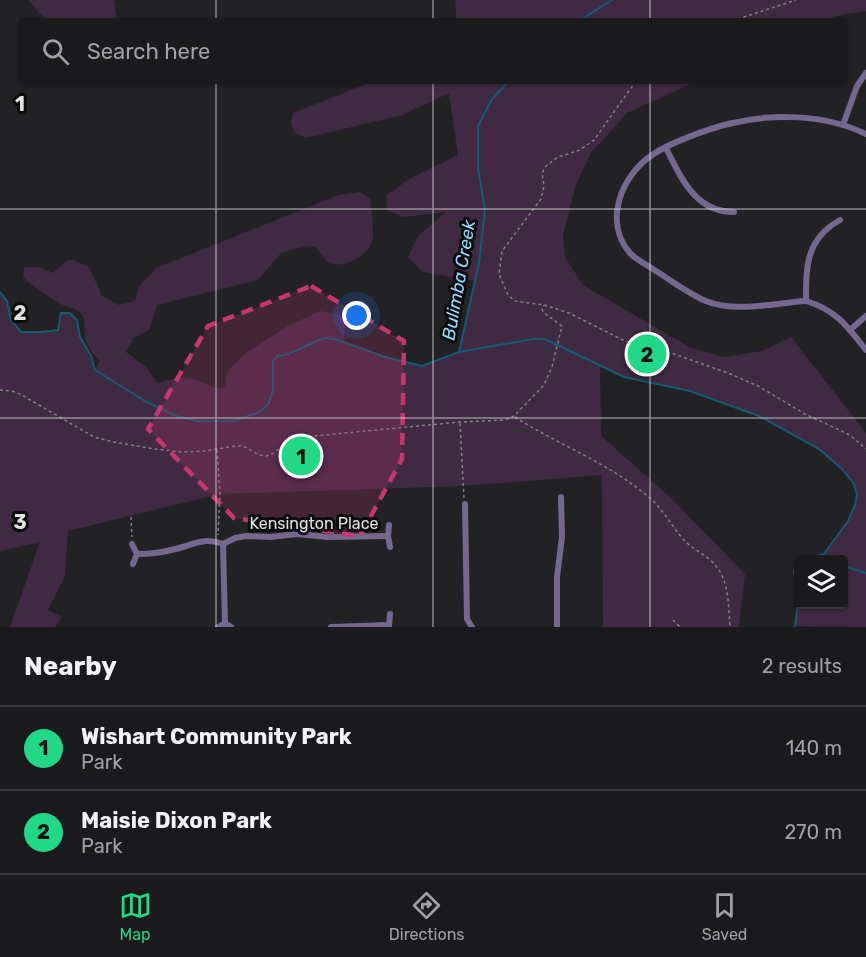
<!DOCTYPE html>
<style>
body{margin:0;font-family:Rubik,sans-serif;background:#272729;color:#f1f3f6}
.controls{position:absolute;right:18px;bottom:18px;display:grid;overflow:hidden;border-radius:6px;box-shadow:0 2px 4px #0004}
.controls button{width:54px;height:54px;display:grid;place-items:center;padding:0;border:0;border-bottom:2px solid #38383b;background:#1a1a1c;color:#f1f3f6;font:30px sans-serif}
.you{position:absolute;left:357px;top:316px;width:21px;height:21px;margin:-15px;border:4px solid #fff;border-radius:50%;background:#1a73e8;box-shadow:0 0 0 9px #1a73e833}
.badge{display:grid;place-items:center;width:39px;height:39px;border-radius:50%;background:#21d887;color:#111;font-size:20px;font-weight:700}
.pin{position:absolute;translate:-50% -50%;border:3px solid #fff;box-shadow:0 2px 6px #0006}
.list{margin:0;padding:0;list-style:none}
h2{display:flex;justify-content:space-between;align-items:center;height:78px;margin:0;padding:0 24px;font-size:26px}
h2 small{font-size:20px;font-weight:400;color:#9fa1a3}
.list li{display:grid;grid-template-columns:39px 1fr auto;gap:18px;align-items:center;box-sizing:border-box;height:84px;padding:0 24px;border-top:2px solid #38383b}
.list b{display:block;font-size:22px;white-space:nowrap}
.list p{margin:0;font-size:20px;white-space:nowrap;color:#9fa1a3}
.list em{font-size:20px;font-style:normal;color:#9fa1a3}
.icon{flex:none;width:33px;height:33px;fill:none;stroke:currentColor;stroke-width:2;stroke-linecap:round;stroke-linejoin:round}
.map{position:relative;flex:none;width:866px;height:627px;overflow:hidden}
.search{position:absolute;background:#1a1a1c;box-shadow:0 2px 4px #0004;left:18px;right:18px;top:18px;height:66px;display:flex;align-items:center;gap:15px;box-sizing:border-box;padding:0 21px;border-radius:6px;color:#9fa1a3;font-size:22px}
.sheet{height:246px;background:#1a1a1c}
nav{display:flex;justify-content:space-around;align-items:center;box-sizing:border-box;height:84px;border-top:2px solid #38383b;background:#1a1a1c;font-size:16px;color:#9fa1a3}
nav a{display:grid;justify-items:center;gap:3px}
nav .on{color:#21d887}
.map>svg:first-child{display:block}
.green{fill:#402a43}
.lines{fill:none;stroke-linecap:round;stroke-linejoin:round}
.stream{stroke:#145b74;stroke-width:2}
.path{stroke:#828284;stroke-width:1.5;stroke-dasharray:3 3;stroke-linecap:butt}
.minor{stroke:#756890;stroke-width:6}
.marked{fill:#c6366f;fill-opacity:0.2;stroke:#c6366f;stroke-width:4.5;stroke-dasharray:12 8;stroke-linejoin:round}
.grid{fill:none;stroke:#e0e1e2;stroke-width:1.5;stroke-opacity:0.55}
.labels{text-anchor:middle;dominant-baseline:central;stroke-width:6;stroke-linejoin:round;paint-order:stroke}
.street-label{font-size:16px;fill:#e0e1e2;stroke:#0c0c0d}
.water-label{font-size:18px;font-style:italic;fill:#93ddfe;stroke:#0c0c0d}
.grid-label{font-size:20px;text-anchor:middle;font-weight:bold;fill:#e0e1e2;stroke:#0c0c0d;stroke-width:6;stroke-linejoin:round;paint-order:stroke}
</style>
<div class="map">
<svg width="866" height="627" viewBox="0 0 866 627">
<rect width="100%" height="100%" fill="#222225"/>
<g class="green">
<polygon points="28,0 114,0 117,21 47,21"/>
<polygon points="455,0 866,0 866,11 840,15 827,21 457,21"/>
<path d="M374,81H697L627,113L591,153L576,184L563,235L565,257L583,285L691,348L724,357L762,351L791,337L866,433V627L794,626L798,602L794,571L798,561V604H844V560L801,559L824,554L848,521L855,505L857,495L854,484L842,469L819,449L759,416L690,391L624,377L600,364L601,436L670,497L745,574L739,627H603L602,475L462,486L220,494L68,531L65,576L48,610L62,617L55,627H10L40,542L0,551V292L7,301L11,320L21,331L43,332L57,330L61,313H70L77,320L80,337L95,369L100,361C93,354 87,347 85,338C84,330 86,321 82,315C78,308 68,308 61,304C48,296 34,288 23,277L24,267H38L53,273L67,260H73L89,267L102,296L119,305L135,301L139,287L156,268L339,195L361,192L370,199C371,212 374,226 373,238C371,254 344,271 328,262C324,259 319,251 316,247L304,246L281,253L258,280L157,305L149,330L133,338L126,352L146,367L158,383C169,380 181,376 193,379C205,381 212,391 225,387L227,372L244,354L288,326L320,311L340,315L345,327L344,342L385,357L421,366L459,352L475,281L422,272L408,257L418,236L446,212L403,217L387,210L386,196L409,179L458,155L449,93L402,115L306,138L294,132L291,123L293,113Z"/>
</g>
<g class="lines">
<g class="stream">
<polyline points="579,21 612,0"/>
<polyline points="0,292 7,301 11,320 21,332 43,332 58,330 61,313 70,313 77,320 80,337 91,356 95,370 145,401 176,416 198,421 233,421 260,412 269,403 273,390 273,361 278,356 286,355 324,338 335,339 385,357 422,366 459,352 533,339 545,339 624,377 690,391 759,416 819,449 842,469 854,484 857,495 855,505 848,521 824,554 801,560"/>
<polyline points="459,352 479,263 485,210 478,168 478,126 492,99 509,81"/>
<polyline points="844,566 866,573"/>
<polyline points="795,627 798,602 794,571 798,561"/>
</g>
<g class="path">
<polyline points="732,21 796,0"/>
<polyline points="636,81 594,140 580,150 558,157 546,166 542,173 544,186 541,199 502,251 499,274 508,295 515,301 544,305 569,313 625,341 674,354 728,373 758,386 805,414 850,435 866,449"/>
<polyline points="0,390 12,391 20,394 94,437 113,442 155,449 182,452 206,451 235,446 243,446 259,455 266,456 272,454 286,444 303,437 460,422 505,420 514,416 544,385 552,367 562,326 543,312 542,309 544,305"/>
<path d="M515,417C560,446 612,464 652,500C665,512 672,527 684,540C691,548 701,552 709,559C730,576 728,603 730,627"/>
<polyline points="460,423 464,499"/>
<polyline points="217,450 220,494 218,535"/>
<polyline points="131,517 132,537"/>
<polyline points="673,620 680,627"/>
</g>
<g class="minor">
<polyline points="843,125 857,86 866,73"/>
<path d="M866,134C825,114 772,113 728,124C708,129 669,143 652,155C621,176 603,222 630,253C636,260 648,265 656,271C672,281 689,294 706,301C734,313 776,303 806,301C836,310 847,326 866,350"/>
<path d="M666,148C681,178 695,212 734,212"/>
<path d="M806,301C806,266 806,239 840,220"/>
<polyline points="850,330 866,316"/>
<polyline points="465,504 467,619 472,627"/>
<polyline points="389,525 388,536 390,547"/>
<polyline points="132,544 137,554 133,564"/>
<polyline points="223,544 225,623"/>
<path d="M137,554C149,554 160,553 171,550C192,546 202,536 223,544L235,538L246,536L270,537L297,534L328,537L388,536"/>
<polyline points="389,626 390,614"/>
<polyline points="218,627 225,623 231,627"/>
<polyline points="331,627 389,625"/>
<polyline points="557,627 557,577 562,537 561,497"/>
</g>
</g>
<path class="marked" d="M311,286L404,341L402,459L360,536L234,518L148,429L208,326Z"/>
<path class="grid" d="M216,0V21M433,0V21M650,0V21M216,81V627M433,81V627M650,81V627M0,209H866M0,418H866"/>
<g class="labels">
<g class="street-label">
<text x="314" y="523">Kensington Place</text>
</g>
<g class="water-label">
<text transform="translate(459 280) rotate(-80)">Bulimba Creek</text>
</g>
</g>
<g class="grid-label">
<text x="20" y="111">1</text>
<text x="20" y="320">2</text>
<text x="20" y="529">3</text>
</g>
</svg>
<div class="controls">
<button><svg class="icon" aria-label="layers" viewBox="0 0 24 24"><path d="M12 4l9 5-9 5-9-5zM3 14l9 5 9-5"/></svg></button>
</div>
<div class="you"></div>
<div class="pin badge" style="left:301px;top:456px">1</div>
<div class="pin badge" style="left:647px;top:354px">2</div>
<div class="search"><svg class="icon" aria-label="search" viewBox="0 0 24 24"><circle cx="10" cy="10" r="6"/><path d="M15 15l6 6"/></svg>Search here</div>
</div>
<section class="sheet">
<h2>Nearby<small>2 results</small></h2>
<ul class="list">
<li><span class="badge">1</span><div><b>Wishart Community Park</b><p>Park</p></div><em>140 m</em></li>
<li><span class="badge">2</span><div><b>Maisie Dixon Park</b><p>Park</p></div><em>270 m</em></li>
</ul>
</section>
<nav>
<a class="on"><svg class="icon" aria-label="map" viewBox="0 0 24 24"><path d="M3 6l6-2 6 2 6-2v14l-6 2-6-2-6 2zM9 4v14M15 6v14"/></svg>Map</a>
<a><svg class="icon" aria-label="directions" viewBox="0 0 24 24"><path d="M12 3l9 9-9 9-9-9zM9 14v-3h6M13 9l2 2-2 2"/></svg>Directions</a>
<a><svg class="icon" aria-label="saved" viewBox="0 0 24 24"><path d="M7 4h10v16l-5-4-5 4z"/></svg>Saved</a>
</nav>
